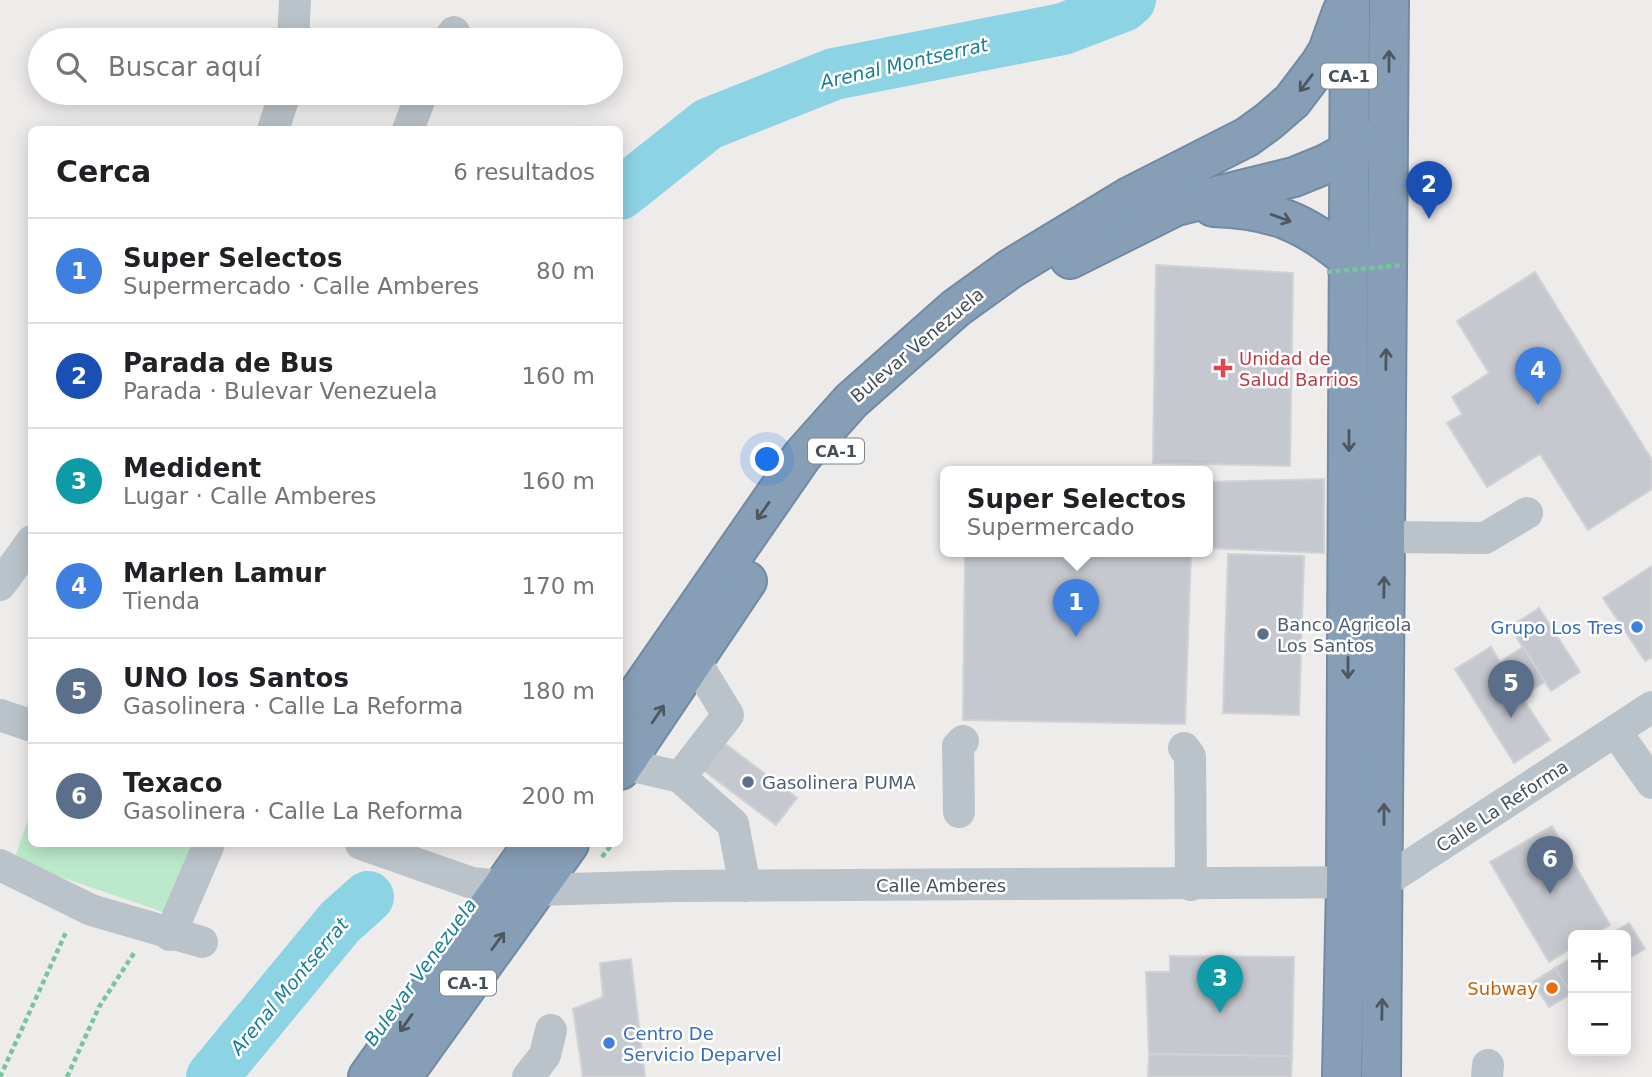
<!DOCTYPE html>
<html lang="es">
<meta charset="utf-8">
<style>
body{margin:0;font-family:"DejaVu Sans",sans-serif;background:#f2f2f2;color:#202124}
.controls{position:absolute;right:21px;bottom:21px;display:grid;overflow:hidden;border-radius:10px;box-shadow:0 4px 18px #0003}
.controls button{width:63px;height:63px;display:grid;place-items:center;padding:0;border:0;border-bottom:2px solid #e0e0e0;background:#fff;color:#202124;font:35px sans-serif}
.you{position:absolute;left:768px;top:460px;width:24px;height:24px;margin:-18px;border:5px solid #fff;border-radius:50%;background:#1a73e8;box-shadow:0 0 0 10px #1a73e833}
.badge{display:grid;place-items:center;width:46px;height:46px;border-radius:50%;background:#2872cb;color:#fff;font-size:23px;font-weight:700}
.pin{position:absolute;translate:-50% -58px;filter:drop-shadow(0 2px 4px #0008)}
.pin::after{content:'';position:absolute;top:37px;width:24px;height:21px;background:inherit;clip-path:polygon(0 0,100% 0,50% 100%)}
.popup{position:absolute;left:940px;top:466px;width:273px;height:91px;box-sizing:border-box;display:grid;place-content:center;border-radius:10px;background:#fff;filter:drop-shadow(0 2px 5px #0005);font-size:23px;white-space:nowrap;color:#757577}
.popup b{font-size:26px;color:#202124}
.popup::after{content:'';position:absolute;left:50%;top:100%;margin-left:-14px;border:14px solid transparent;border-top-color:#fff}
.list{margin:0;padding:0;list-style:none}
h2{display:flex;justify-content:space-between;align-items:center;height:91px;margin:0;padding:0 28px;font-size:30px}
h2 small{font-size:23px;font-weight:400;color:#757577}
.list li{display:grid;grid-template-columns:46px 1fr auto;gap:21px;align-items:center;box-sizing:border-box;height:105px;padding:0 28px;border-top:2px solid #e0e0e0}
.list b{display:block;font-size:26px;white-space:nowrap}
.list p{margin:0;font-size:23px;white-space:nowrap;color:#757577}
.list em{font-size:23px;font-style:normal;color:#757577}
.icon{flex:none;width:38px;height:38px;fill:none;stroke:currentColor;stroke-width:2;stroke-linecap:round;stroke-linejoin:round}
.map{position:relative;flex:none;width:1652px;height:1077px;overflow:hidden}
.search{position:absolute;background:#fff;box-shadow:0 4px 18px #0003;left:28px;top:28px;width:595px;height:77px;display:flex;align-items:center;gap:18px;box-sizing:border-box;padding:0 24px;border-radius:38px;color:#757577;font-size:26px}
.panel{position:absolute;background:#fff;box-shadow:0 4px 18px #0003;left:28px;top:126px;width:595px;height:721px;border-radius:10px}
.map>svg:first-child{display:block}
.green{fill:#bce9cc}
.lines{fill:none;stroke-linecap:round;stroke-linejoin:round}
.river{stroke:#8cd3e3;stroke-width:52}
.building{fill:#c5c8ce;stroke:#d0d2d6;stroke-width:2}
.highway-casing{stroke:#728aa2;stroke-width:42}
.path{stroke:#77c49d;stroke-width:4.5;stroke-dasharray:5 3.5;stroke-linecap:butt}
.minor{stroke:#bac3ca;stroke-width:32}
.highway{stroke:#869fb7;stroke-width:38}
.path-bridge{stroke:#77c49d;stroke-width:4.5;stroke-dasharray:5 3.5;stroke-linecap:butt}
.oneway{stroke:#4c5761}
.health-dot{fill:#e0444e;stroke:#fff;stroke-width:2.5}
.shop-dot{fill:#3f7fe0;stroke:#fff;stroke-width:2.5}
.service-dot{fill:#5c6f8a;stroke:#fff;stroke-width:2.5}
.food-dot{fill:#e8710a;stroke:#fff;stroke-width:2.5}
.labels{text-anchor:middle;dominant-baseline:central;stroke-width:5;stroke-linejoin:round;paint-order:stroke}
.shield{fill:#fff;stroke:#7d8489;stroke-width:2}
.shield-label{font-size:16px;font-weight:bold;fill:#454f57}
.street-label{font-size:18px;fill:#454f57;stroke:#fff}
.health-label{font-size:18px;fill:#be3a42;stroke:#fff;text-anchor:start}
.service-label{font-size:18px;fill:#4e5e75;stroke:#fff;text-anchor:start}
.shop-label{font-size:18px;fill:#366cbe;stroke:#fff;text-anchor:end}
.food-label{font-size:18px;fill:#c56008;stroke:#fff;text-anchor:end}
.water-label{font-size:19px;font-style:italic;fill:#187f97;stroke:#fff}
</style>
<div class="map">
<svg width="1652" height="1077" viewBox="0 0 1652 1077">
<rect width="100%" height="100%" fill="#eeebeb"/>
<polygon class="green" points="31,810 32,844 191,844 166,913 14,861"/>
<g class="lines">
<g class="river">
<polyline points="620,194 708,124 834,74 1063,29 1123,6 1130,0"/>
<polyline points="212,1077 340,922 368,897"/>
</g>
</g>
<g class="building">
<polygon points="1156,265 1293,273 1290,466 1153,463"/>
<polygon points="1535,272 1652,460 1652,489 1588,530 1540,454 1487,487 1447,423 1462,414 1452,397 1489,373 1457,321"/>
<polygon points="1324,479 1324,553 1207,548 1207,482"/>
<polygon points="965,551 1191,551 1185,724 963,720"/>
<polygon points="1228,554 1304,556 1299,715 1223,713"/>
<polygon points="1652,566 1652,657 1645,661 1603,598"/>
<polygon points="1539,608 1580,672 1551,691 1510,627"/>
<polygon points="1491,647 1500,662 1523,647 1545,682 1521,696 1550,740 1514,763 1455,669"/>
<polygon points="719,739 797,798 776,825 699,767"/>
<polygon points="1552,826 1610,925 1593,935 1573,935 1573,947 1549,962 1490,862"/>
<polygon points="1629,923 1645,949 1626,960 1626,935 1609,935"/>
<polygon points="1170,956 1294,957 1292,1056 1149,1054 1146,972 1170,972"/>
<polygon points="1573,957 1573,993 1571,994 1555,968"/>
<polygon points="631,959 645,1077 583,1077 573,1009 603,997 600,963"/>
<polygon points="1555,968 1571,994 1549,1007 1533,982"/>
<polygon points="1149,1054 1292,1056 1291,1077 1148,1077"/>
</g>
<g class="lines">
<defs>
<g id="highway">
<path d="M1213,207C1273,209 1305,222 1351,261"/>
<polyline points="1070,259 1176,206 1294,177 1326,164 1367,141"/>
<polyline points="620,719 802,456 851,401 956,308 1010,269 1129,197 1247,137 1269,121 1292,101 1320,64 1328,51 1342,12"/>
<polyline points="620,770 747,581"/>
<polyline points="368,1077 533,844"/>
<polyline points="402,1077 569,844"/>
<polyline points="1342,1077 1346,884 1350,0"/>
<polyline points="1381,1077 1389,0"/>
</g>
</defs>
<use href="#highway" class="highway-casing"/>
<g class="path">
<polyline points="602,857 612,844"/>
<polyline points="0,1077 67,930"/>
<polyline points="67,1077 99,1007 134,953"/>
</g>
<g class="minor">
<polyline points="293,40 295,0"/>
<polyline points="448,40 454,32"/>
<polyline points="273,130 285,93"/>
<polyline points="408,130 422,93"/>
<polyline points="1384,537 1485,538 1527,513"/>
<polyline points="0,585 32,541"/>
<polyline points="0,715 32,726"/>
<polyline points="1616,732 1652,783"/>
<polyline points="1184,748 1190,756 1191,885"/>
<polyline points="624,764 680,777 728,715 694,659"/>
<polyline points="680,777 733,824 745,886"/>
<polyline points="959,812 958,746 963,741"/>
<polyline points="361,844 472,883 536,890 675,886 1384,882 1652,707"/>
<polyline points="0,865 91,910 202,942"/>
<polyline points="170,935 209,844"/>
<polyline points="528,1077 545,1055 551,1030"/>
<polyline points="1487,1077 1488,1065"/>
</g>
<use href="#highway" class="highway"/>
<polyline class="path-bridge" points="1327,272 1404,265"/>
</g>
<defs><path id="oneway-shaft" d="M-6 0H5M1.5-3L5.5 0L1.5 3" fill="none" stroke-width="1.6" stroke-linecap="round" stroke-linejoin="round" transform="scale(1.75)"/></defs>
<g class="oneway">
<use href="#oneway-shaft" transform="translate(1389 61) rotate(-90)"/>
<use href="#oneway-shaft" transform="translate(1306 83) rotate(127)"/>
<use href="#oneway-shaft" transform="translate(1281 218) rotate(20)"/>
<use href="#oneway-shaft" transform="translate(1386 359) rotate(-89)"/>
<use href="#oneway-shaft" transform="translate(1349 441) rotate(90)"/>
<use href="#oneway-shaft" transform="translate(763 511) rotate(125)"/>
<use href="#oneway-shaft" transform="translate(1384 587) rotate(-89)"/>
<use href="#oneway-shaft" transform="translate(1348 668) rotate(90)"/>
<use href="#oneway-shaft" transform="translate(658 714) rotate(-56)"/>
<use href="#oneway-shaft" transform="translate(1384 814) rotate(-90)"/>
<use href="#oneway-shaft" transform="translate(498 941) rotate(-54)"/>
<use href="#oneway-shaft" transform="translate(1382 1009) rotate(-89)"/>
<use href="#oneway-shaft" transform="translate(406 1023) rotate(125)"/>
</g>
<path class="health-dot" d="M1219.5 357.5h7v7h7v7h-7v7h-7v-7h-7v-7h7z"/>
<g class="shop-dot">
<circle cx="1637" cy="627" r="7"/>
<circle cx="609" cy="1043" r="7"/>
</g>
<g class="service-dot">
<circle cx="1263" cy="634" r="7"/>
<circle cx="748" cy="782" r="7"/>
</g>
<circle class="food-dot" cx="1552" cy="988" r="7"/>
<g class="labels">
<g class="shield">
<rect x="1321" y="63.5" width="56" height="25" rx="5"/>
<rect x="808" y="438.5" width="56" height="25" rx="5"/>
<rect x="440" y="970.5" width="56" height="25" rx="5"/>
</g>
<g class="shield-label">
<text x="1349" y="76">CA-1</text>
<text x="836" y="451">CA-1</text>
<text x="468" y="983">CA-1</text>
</g>
<g class="street-label">
<text transform="translate(917 345) rotate(-40)">Bulevar Venezuela</text>
<text transform="translate(1502 806) rotate(-33)">Calle La Reforma</text>
<text x="941" y="885">Calle Amberes</text>
</g>
<g class="health-label">
<text x="1239" y="358">Unidad de<tspan x="1239" dy="21">Salud Barrios</tspan></text>
</g>
<g class="service-label">
<text x="1277" y="624">Banco Agricola<tspan x="1277" dy="21">Los Santos</tspan></text>
<text x="762" y="782">Gasolinera PUMA</text>
</g>
<g class="shop-label">
<text x="1623" y="627">Grupo Los Tres</text>
<text x="623" y="1033" text-anchor="start">Centro De<tspan x="623" dy="21">Servicio Deparvel</tspan></text>
</g>
<g class="food-label">
<text x="1538" y="988">Subway</text>
</g>
<g class="water-label">
<text transform="translate(904 63) rotate(-13)">Arenal Montserrat</text>
<text transform="translate(420 972) rotate(-54)">Bulevar Venezuela</text>
<text transform="translate(289 986) rotate(-50)">Arenal Montserrat</text>
</g>
</g>
</svg>
<div class="controls">
<button>+</button>
<button>−</button>
</div>
<div class="you"></div>
<div class="pin badge" style="left:1076px;top:637px;background:#3f7fe0">1</div>
<div class="popup"><b>Super Selectos</b>Supermercado</div>
<div class="pin badge" style="left:1429px;top:219px;background:#1a4fb4">2</div>
<div class="pin badge" style="left:1220px;top:1013px;background:#0f9aa8">3</div>
<div class="pin badge" style="left:1538px;top:405px;background:#3f7fe0">4</div>
<div class="pin badge" style="left:1511px;top:718px;background:#5c6f8a">5</div>
<div class="pin badge" style="left:1550px;top:894px;background:#5c6f8a">6</div>
<div class="search"><svg class="icon" aria-label="search" viewBox="0 0 24 24"><circle cx="10" cy="10" r="6"/><path d="M15 15l6 6"/></svg>Buscar aquí</div>
<section class="panel">
<h2>Cerca<small>6 resultados</small></h2>
<ul class="list">
<li><span class="badge" style="background:#3f7fe0">1</span><div><b>Super Selectos</b><p>Supermercado · Calle Amberes</p></div><em>80 m</em></li>
<li><span class="badge" style="background:#1a4fb4">2</span><div><b>Parada de Bus</b><p>Parada · Bulevar Venezuela</p></div><em>160 m</em></li>
<li><span class="badge" style="background:#0f9aa8">3</span><div><b>Medident</b><p>Lugar · Calle Amberes</p></div><em>160 m</em></li>
<li><span class="badge" style="background:#3f7fe0">4</span><div><b>Marlen Lamur</b><p>Tienda</p></div><em>170 m</em></li>
<li><span class="badge" style="background:#5c6f8a">5</span><div><b>UNO los Santos</b><p>Gasolinera · Calle La Reforma</p></div><em>180 m</em></li>
<li><span class="badge" style="background:#5c6f8a">6</span><div><b>Texaco</b><p>Gasolinera · Calle La Reforma</p></div><em>200 m</em></li>
</ul>
</section>
</div>
